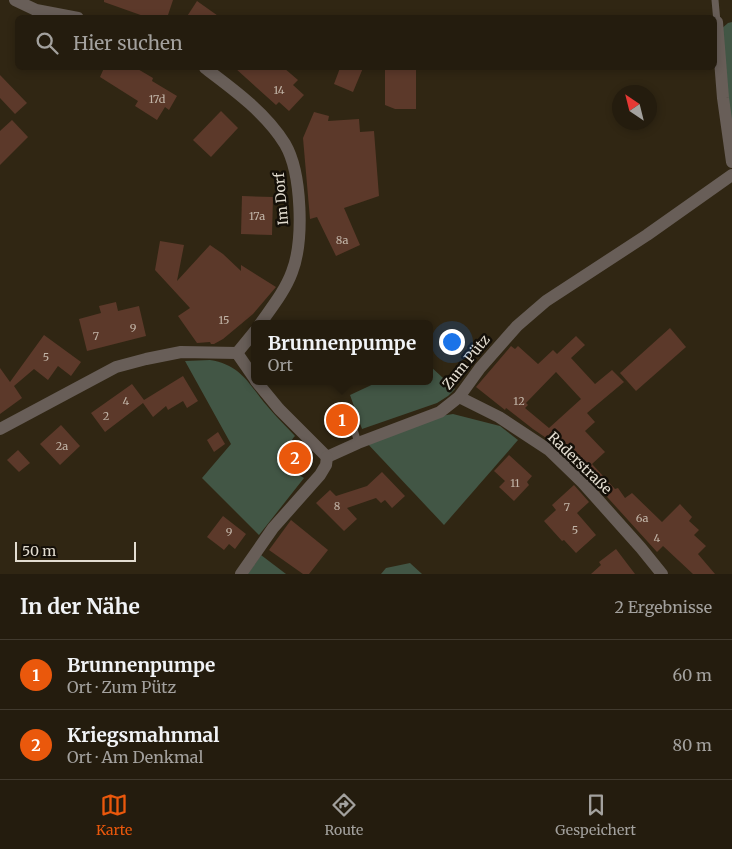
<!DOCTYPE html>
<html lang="de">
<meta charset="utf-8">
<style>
body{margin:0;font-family:Merriweather,serif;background:#2c2517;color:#f1f3f6}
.compass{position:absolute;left:612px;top:85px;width:45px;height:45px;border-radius:50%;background:#241c0e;box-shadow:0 2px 8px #0003;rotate:325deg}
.scale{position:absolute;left:15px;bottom:12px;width:121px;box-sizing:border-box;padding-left:5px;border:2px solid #e3ddd1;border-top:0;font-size:14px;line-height:18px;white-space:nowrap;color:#e3ddd1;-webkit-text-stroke:4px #140f08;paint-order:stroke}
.you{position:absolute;left:451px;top:341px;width:18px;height:18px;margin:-12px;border:4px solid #fff;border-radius:50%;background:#1a73e8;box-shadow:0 0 0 8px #1a73e833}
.badge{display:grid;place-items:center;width:32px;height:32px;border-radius:50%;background:#ea580c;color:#fff;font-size:16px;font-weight:700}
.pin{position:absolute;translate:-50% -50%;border:2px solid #fff;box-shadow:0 1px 5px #0006}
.popup{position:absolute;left:251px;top:320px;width:182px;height:65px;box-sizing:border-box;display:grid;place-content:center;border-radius:8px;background:#241c0e;filter:drop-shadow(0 1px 4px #0005);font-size:16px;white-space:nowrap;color:#a3a19e}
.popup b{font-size:19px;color:#f1f3f6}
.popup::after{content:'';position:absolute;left:50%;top:100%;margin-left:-10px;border:10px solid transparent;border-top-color:#241c0e}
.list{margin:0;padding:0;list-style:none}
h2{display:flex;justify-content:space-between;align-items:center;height:65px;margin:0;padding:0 20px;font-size:21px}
h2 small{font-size:16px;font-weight:400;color:#a3a19e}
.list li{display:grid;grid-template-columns:32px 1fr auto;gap:15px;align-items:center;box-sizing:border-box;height:70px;padding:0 20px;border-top:1px solid #413a2e}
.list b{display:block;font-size:19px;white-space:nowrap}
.list p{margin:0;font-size:16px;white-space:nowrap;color:#a3a19e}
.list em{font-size:16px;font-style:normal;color:#a3a19e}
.icon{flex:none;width:28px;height:28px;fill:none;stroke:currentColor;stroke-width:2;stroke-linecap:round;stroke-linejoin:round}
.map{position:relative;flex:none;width:732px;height:574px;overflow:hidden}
.search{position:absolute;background:#241c0e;box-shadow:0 2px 8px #0003;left:15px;right:15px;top:15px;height:55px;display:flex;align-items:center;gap:12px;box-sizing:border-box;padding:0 18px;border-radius:8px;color:#a3a19e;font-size:19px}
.sheet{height:205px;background:#241c0e}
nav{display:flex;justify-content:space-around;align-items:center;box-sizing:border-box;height:70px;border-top:1px solid #413a2e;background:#241c0e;font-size:14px;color:#a3a19e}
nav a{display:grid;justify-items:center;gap:2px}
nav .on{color:#ea580c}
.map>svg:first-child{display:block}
.green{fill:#425645}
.building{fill:#5c392a;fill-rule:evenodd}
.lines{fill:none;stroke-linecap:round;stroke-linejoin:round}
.lane{stroke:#685e58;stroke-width:7}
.street{stroke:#685e58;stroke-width:12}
.labels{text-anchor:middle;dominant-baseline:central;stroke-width:5;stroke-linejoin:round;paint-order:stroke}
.number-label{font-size:11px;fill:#c1b4a7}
.street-label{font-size:14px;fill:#e3ddd1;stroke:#140f08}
</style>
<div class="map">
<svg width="732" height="574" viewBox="0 0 732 574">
<rect width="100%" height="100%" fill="#302613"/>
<g class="green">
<polygon points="732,22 732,133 720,30 728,23"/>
<path d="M210,360C242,365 249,385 268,407C276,417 286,426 295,436C287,444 284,462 293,471C296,474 301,476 304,478L259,535L202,478L231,444L185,361Z"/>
<polygon points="430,366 455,389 448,396 437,403 362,429 350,395 380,381 430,381"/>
<polygon points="453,414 500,426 518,440 444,525 366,442 434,417"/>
<polygon points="261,555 286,574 248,574"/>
<polygon points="410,563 422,574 381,574 386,568"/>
</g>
<g class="building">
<polygon points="104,0 173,0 167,18 149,18 104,2"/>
<polygon points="197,1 221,18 186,18"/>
<polygon points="104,68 136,68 153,78 152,81 177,96 169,110 165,107 157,120 135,106 138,101 100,77"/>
<polygon points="235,68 284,68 298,80 293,85 304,95 289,111 279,102 276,105"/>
<polygon points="340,68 363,68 353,92 334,84"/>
<polygon points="385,68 416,68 416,109 395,109 385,105"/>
<polygon points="0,75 27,103 15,114 0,98"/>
<polygon points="221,111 238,128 211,157 193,140"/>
<polygon points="314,112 329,116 328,121 359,119 360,132 374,131 379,196 344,208 360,245 336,256 317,217 310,219 303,138"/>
<polygon points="12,120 28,137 0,165 0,131"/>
<polygon points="242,196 273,197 272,235 241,234"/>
<polygon points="160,241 184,245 177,281 210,245 223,254 241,271 241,265 276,287 253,314 223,339 214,344 211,344 210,342 197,343 178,316 190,308 155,270"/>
<polygon points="116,302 118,311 139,306 146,336 87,351 79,319 101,313 99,306"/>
<polygon points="670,328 686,347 636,391 620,373"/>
<polygon points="44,335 81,362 71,376 58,366 48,380 34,369 14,386 22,398 0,414 0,368 10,382"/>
<path d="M576,336L585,345L571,358L595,384L612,370L624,382L587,413L595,422L585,431L605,452L592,464L615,489L618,488L625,498L632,493L662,522L680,504L692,517L689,521L699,530L694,535L706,546L698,554L715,574H693L663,546L657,552L589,477L555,444L533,429L506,408L505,410L476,387L511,346L515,349L518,346L538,364L553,350L557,354ZM556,372L581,399L549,428L525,408L528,405L526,403Z"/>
<polygon points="183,376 198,401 187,408 183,401 168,410 166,406 153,417 143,403 105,432 91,413 132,384 144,400"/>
<polygon points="61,425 80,446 60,465 40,444"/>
<polygon points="218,432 225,444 214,452 207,440"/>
<polygon points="18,450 30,463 19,472 7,460"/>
<polygon points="509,455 532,476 527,482 529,485 514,501 499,487 505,481 494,471"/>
<polygon points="382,472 405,496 392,508 385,500 381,503 376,498 347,508 357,519 344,531 316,503 330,490 336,496 367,486"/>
<polygon points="574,485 589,502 577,513 596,535 576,553 564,540 562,541 544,521 556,510 552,505"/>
<polygon points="223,516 246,534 235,549 229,544 224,550 207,537"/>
<polygon points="291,520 328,550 309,574 303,574 269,550"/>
<polygon points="616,549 635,574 591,574 601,565 599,562"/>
</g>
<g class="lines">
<g class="lane">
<polyline points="715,0 717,22"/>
<polyline points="347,406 358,443"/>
</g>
<g class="street">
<polyline points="15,0 36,10 78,18"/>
<polyline points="717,22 723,98 732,162"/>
<path d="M205,68C233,89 266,113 285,144C302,173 304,241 292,272C285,291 272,307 260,324"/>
<polyline points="237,353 255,379"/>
<polyline points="256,381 279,409 327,457"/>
<polyline points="459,397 499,417 549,450 583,483 641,548 662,574"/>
<polyline points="0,429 116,367 146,359 181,352 237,353 255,331"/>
<polyline points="327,457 358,443 440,412 459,397 480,368 517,326 546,301 647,235 732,175"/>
<polyline points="241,574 273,528 320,475 326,465 327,457"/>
</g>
</g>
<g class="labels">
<g class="number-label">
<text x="279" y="90">14</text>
<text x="157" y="99">17d</text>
<text x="257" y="216">17a</text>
<text x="342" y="240">8a</text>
<text x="224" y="320">15</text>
<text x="133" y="328">9</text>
<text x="96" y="336">7</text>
<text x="46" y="357">5</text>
<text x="126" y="401">4</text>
<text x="519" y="401">12</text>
<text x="106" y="416">2</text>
<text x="62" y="446">2a</text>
<text x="515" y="483">11</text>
<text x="337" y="506">8</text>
<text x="567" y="507">7</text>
<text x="642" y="518">6a</text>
<text x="575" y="530">5</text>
<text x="229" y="532">9</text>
<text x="657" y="538">4</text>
</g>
<g class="street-label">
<text transform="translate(281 199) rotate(-95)">Im Dorf</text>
<text transform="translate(466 362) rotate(-51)">Zum Pütz</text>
<text transform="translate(580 463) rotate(44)">Raderstraße</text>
</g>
</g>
</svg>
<svg class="compass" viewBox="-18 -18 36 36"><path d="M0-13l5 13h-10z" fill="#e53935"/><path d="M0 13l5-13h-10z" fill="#a3a19e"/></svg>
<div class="scale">50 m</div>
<div class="you"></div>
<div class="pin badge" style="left:342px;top:420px">1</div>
<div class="popup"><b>Brunnenpumpe</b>Ort</div>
<div class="pin badge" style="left:295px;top:458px">2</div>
<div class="search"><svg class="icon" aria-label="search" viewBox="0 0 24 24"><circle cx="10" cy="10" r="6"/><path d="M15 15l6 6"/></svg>Hier suchen</div>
</div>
<section class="sheet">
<h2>In der Nähe<small>2 Ergebnisse</small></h2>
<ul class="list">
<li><span class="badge">1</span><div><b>Brunnenpumpe</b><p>Ort · Zum Pütz</p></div><em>60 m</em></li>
<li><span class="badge">2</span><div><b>Kriegsmahnmal</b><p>Ort · Am Denkmal</p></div><em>80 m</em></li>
</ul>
</section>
<nav>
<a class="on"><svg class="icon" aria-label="map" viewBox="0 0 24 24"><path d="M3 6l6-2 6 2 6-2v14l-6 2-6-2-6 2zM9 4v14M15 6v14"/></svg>Karte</a>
<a><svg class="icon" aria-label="directions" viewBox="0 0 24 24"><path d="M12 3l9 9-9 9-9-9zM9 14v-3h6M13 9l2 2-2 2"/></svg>Route</a>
<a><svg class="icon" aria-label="saved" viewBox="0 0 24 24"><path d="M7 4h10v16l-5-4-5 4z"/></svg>Gespeichert</a>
</nav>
